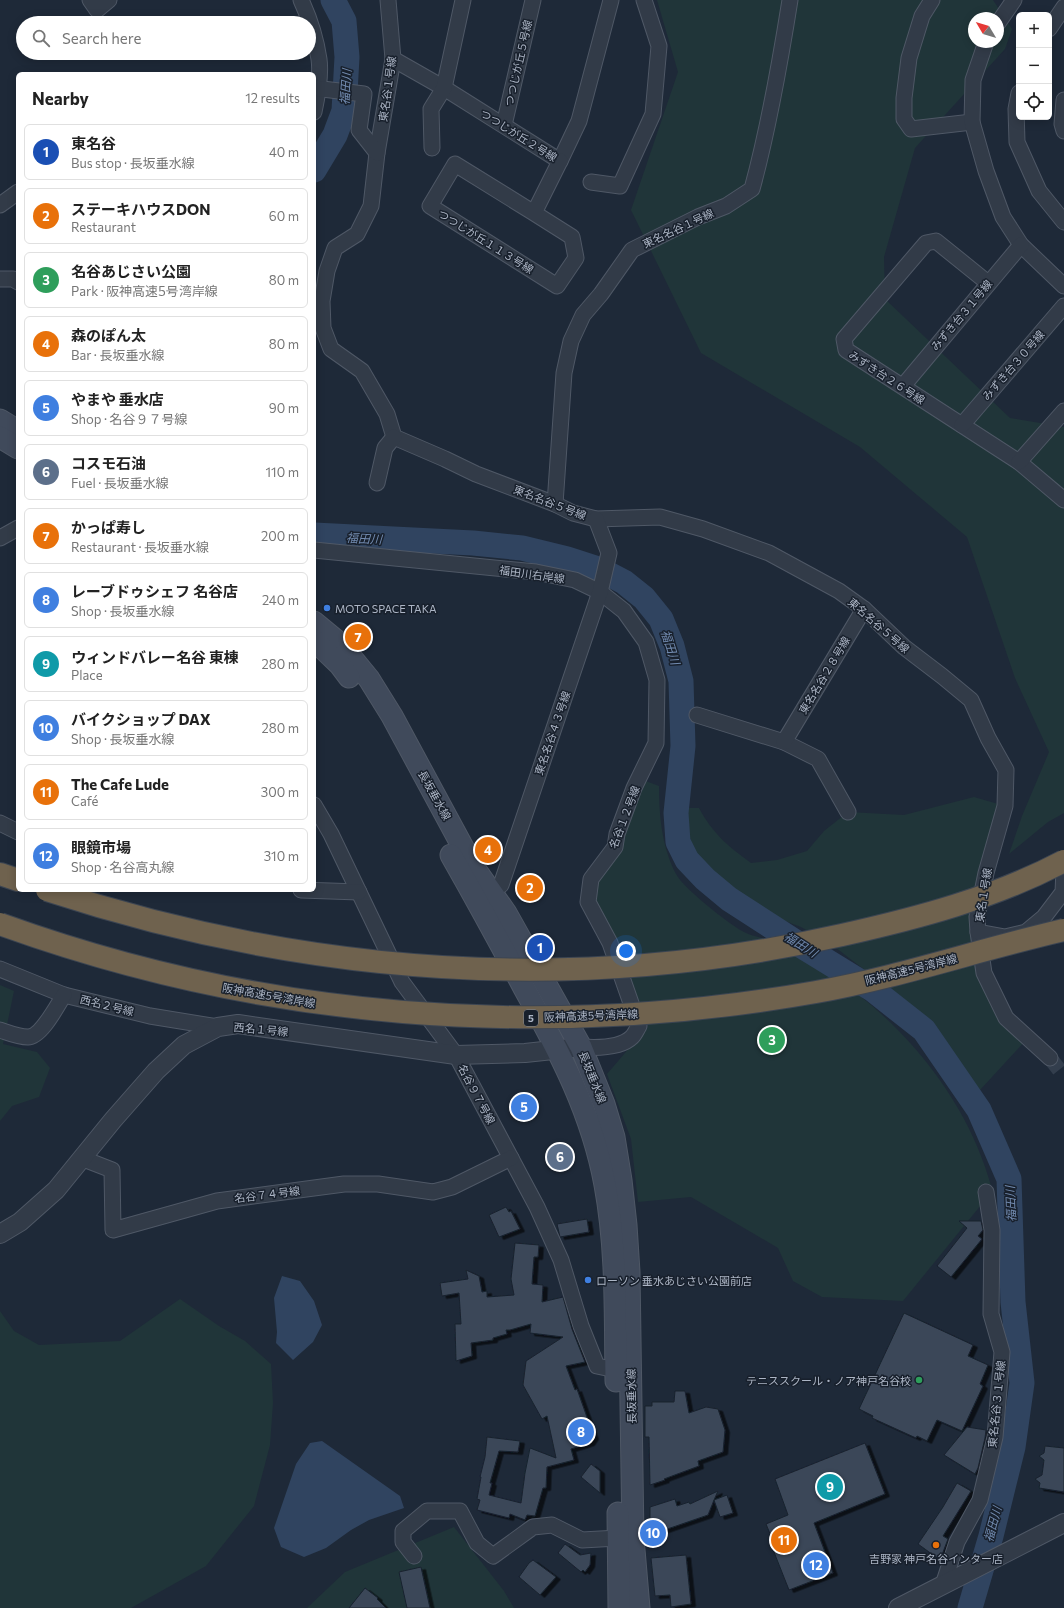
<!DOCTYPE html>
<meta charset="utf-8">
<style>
body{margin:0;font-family:Commissioner,"Noto Sans JP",sans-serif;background:#f6f6f6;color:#222}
.controls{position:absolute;right:12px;top:12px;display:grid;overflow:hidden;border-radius:6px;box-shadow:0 2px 10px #0003}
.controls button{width:36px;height:36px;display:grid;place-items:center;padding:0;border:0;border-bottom:1px solid #e0e0e0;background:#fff;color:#222;font:20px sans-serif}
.compass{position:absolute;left:968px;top:12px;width:36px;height:36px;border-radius:50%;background:#fff;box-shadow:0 2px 10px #0003;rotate:308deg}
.you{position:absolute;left:626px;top:951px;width:14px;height:14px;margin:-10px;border:3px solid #fff;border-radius:50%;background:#1a73e8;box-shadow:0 0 0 6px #1a73e833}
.badge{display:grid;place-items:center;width:26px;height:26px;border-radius:50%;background:#2563eb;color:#fff;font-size:13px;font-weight:700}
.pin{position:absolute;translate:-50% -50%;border:2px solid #fff;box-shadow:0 1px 4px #0006}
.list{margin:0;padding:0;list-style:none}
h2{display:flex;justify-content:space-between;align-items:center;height:52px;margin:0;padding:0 16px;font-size:17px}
h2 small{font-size:13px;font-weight:400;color:#767676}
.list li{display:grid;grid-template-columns:26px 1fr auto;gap:12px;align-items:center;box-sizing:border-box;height:56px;margin:0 8px 8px;padding:0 8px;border:1px solid #e0e0e0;border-radius:6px}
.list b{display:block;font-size:15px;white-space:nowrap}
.list p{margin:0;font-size:13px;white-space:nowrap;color:#767676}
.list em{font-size:13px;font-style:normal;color:#767676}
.icon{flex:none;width:22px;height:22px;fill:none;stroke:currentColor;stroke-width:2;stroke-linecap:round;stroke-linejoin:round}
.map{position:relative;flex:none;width:1064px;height:1608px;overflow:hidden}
.search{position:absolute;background:#fff;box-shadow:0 2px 10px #0003;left:16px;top:16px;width:300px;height:44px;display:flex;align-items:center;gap:10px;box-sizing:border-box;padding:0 14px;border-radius:22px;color:#767676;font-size:15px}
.panel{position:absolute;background:#fff;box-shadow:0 2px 10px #0003;left:16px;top:72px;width:300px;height:820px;border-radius:6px}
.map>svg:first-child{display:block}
.green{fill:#203539;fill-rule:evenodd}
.water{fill:#304460}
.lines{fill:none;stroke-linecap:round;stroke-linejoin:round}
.river{stroke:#304460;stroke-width:25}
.building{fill:#3a4758;stroke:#19222e;filter:url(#shadow)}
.minor-tunnel{stroke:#333e4d;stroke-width:15;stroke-dasharray:15 8;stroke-linecap:butt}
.minor-casing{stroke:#4f5866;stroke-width:17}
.tertiary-casing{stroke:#4f5866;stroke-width:20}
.secondary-casing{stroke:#4f5866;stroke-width:23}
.motorway-casing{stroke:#3c4552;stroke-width:24}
.minor{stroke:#323b48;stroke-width:15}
.tertiary{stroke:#323b48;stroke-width:18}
.secondary{stroke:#404a5b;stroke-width:21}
.motorway{stroke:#6f624e;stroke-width:22}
.motorway-bridge-casing{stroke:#3c4552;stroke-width:24;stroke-linecap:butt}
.motorway-bridge{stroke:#6f624e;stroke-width:22}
.shop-dot{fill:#3f7fe0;stroke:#18202c;stroke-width:1.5}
.leisure-dot{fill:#2e9e5b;stroke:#18202c;stroke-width:1.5}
.food-dot{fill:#e8710a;stroke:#18202c;stroke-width:1.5}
.labels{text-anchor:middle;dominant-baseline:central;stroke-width:3;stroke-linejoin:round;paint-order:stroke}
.shield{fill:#18202c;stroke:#808897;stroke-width:1}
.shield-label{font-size:10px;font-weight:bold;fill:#acb5c5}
.street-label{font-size:11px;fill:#acb5c5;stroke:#18202c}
.poi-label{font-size:11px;fill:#acb5c5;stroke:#18202c;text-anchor:start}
.water-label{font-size:12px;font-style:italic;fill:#728bb0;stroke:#18202c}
</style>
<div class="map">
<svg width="1064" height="1608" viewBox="0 0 1064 1608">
<defs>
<filter id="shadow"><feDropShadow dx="4.5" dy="2.5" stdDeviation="0" flood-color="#0009"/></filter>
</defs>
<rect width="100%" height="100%" fill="#1e2938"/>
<g class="green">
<path d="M657,0H993L1012,29L1005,49L915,148L884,257L885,299L1010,418L1064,427V813L1048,822L1009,854L1022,816L1049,752L1015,678L967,537L860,447L701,353L631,210L678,72ZM974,18H998V42H974Z"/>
<path d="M643,780L659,786C659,816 662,847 676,874C683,888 728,923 742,931C755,938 772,939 785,946C812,961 836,977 860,996C911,1036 958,1095 981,1156C987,1171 991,1186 996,1202L981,1205L903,1301L822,1297L793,1281L778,1248L691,1197L638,1202L631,1139L607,1074L648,1026L616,940L593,895L595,882Z"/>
<path d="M974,797L1005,806L977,917L984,973L1028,1038L980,1090L918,1014L901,998L831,944L801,927L777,918L738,896L710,876L695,857L682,808H699C713,834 728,846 751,863L777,860L807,851L824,831L848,812L904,815Z"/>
<polygon points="0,985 14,991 3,1044 37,1052 50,1068 39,1097 12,1106 0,1121"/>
<polygon points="180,1299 219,1326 245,1341 271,1364 273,1403 270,1445 254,1506 206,1566 131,1608 0,1608 0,1311 14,1331 39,1345 120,1341"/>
<polygon points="454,1527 504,1591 514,1608 307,1608 345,1572"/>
</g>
<g class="water">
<polygon points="282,1276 300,1281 314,1301 322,1325 313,1342 293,1360 276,1343 277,1332 274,1298"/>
<polygon points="322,1441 400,1496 404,1508 369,1520 351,1530 326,1548 304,1557 281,1547 274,1528 296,1464 310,1443"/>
</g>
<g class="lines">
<g class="river">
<polyline points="314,170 335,135 344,111 347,57 344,21 333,0"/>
<polyline points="314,535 473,543 522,548 567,559 601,570 624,582 644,598 661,619 672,646 681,681 683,746 676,813 678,842 687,860 705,879 729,899 797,943 872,989 924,1030 979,1110 1009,1179 1013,1302 1022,1383 1013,1447 991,1536 970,1608"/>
</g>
</g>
<g class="building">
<polygon points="506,1207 509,1212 511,1211 520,1229 499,1237 489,1215"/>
<polygon points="587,1219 589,1232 560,1237 557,1224"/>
<polygon points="959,1221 981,1221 983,1230 978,1236 982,1239 951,1277 937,1266 967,1228"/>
<polygon points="515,1243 539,1245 538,1257 534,1257 532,1284 543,1285 542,1302 563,1297 572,1329 585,1362 566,1366 575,1390 577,1389 594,1437 590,1443 571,1449 574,1460 547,1467 546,1488 543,1488 535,1516 527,1515 525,1520 510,1514 509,1518 477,1510 480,1500 477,1499 481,1477 480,1477 485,1457 487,1437 520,1441 518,1452 499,1451 490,1483 492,1483 489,1495 521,1503 525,1473 530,1448 556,1458 547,1416 542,1419 523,1385 526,1361 563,1337 530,1333 531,1324 510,1330 506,1330 507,1334 493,1338 493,1340 471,1343 472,1356 456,1361 455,1324 461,1324 459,1293 442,1296 440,1283 468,1279 466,1270 479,1276 482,1292 487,1291 487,1297 514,1295 511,1279"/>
<polygon points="904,1313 973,1345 968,1356 988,1365 980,1384 983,1386 962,1431 937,1420 927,1441 917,1436 916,1438 872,1418 873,1416 859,1409"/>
<polygon points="675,1391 685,1391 689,1413 706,1407 718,1409 725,1430 723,1452 698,1461 699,1466 664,1479 665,1480 650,1485 649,1437 645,1437 645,1406 652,1406 652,1402 674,1402"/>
<polygon points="967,1427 986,1430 985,1438 978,1468 975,1474 944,1455"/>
<polygon points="865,1443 885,1494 814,1523 833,1573 789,1590 770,1542 773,1541 766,1524 788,1515 775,1479"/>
<polygon points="1045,1446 1064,1448 1064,1492 1039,1488 1040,1483 1035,1479 1042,1475 1044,1460 1039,1456 1044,1453"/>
<polygon points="591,1464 600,1471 600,1493 581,1477"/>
<polygon points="957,1483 971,1491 943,1536 948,1539 940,1560 918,1544 943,1507"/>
<polygon points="718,1491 714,1500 727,1495 733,1513 720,1517 714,1500 708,1515 650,1535 650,1507 675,1499 677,1506 689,1502 690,1504"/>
<polygon points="565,1544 580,1555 591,1553 590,1565 585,1572 583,1570 581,1572 558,1553"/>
<polygon points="686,1555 691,1604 671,1607 670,1595 655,1596 651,1558"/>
<polygon points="533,1560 556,1577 540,1595 519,1577 529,1563"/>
<polygon points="421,1567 430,1608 407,1608 399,1572"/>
<polygon points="365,1588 378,1598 377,1599 386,1608 349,1608"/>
</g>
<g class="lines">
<polyline class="minor-tunnel" points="1050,1058 1064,1076"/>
<defs>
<g id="minor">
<polyline points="90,0 97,10 109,0"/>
<path d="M301,0C310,19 316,39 319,59C321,73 317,98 314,112"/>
<polyline points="388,0 393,59 377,153 371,206 357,234 335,248 327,271 322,301 323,328 331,349 362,371 387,414 394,437 445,459 476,474 555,504 573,513 596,519 660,517 703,529 769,553 839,591 864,609 904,647 942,676 971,700 988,738 1006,770 1005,806 986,873 977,917 978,932 984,973 1006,1018 1050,1058"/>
<polyline points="932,0 922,16 909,58 904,98 904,119 911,129 972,122"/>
<polyline points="998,23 1014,0"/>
<polyline points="1049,29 1064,7"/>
<polyline points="986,42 973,80 972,122 986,171 1003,217 1021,245 1064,286"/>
<polyline points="393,59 444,88 560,161 579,121 611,0"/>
<polyline points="314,88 364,94 359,130 377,153"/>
<polyline points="1019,93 1016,109 1017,142 1039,191 1064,222"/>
<polyline points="1064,100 1062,124 1064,131"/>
<polyline points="504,125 533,0"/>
<polyline points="432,148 431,109 444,88 463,0"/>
<polyline points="591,182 620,186 653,114 659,46 644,0"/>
<polyline points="0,205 18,192"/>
<polyline points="534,213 455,164 430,206 557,286 576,258 572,237 534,213 560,161"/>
<polyline points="0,279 13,279 18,282"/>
<polyline points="988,283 936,241 926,243 844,339 846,350 1019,462 1064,500"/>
<polyline points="903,386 1021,245"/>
<polyline points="962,425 1064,306"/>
<polyline points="1019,462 1064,411"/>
<polyline points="377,483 385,448 394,437"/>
<path d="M555,504L564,373L571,341L583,315L601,294L632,250L698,217L726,206L752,189C769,127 780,63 790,0"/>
<polyline points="0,538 18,528"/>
<path d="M314,550L536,572L575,580L600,592L624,611L646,642L657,680L656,743L634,788L617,834L615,847L591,879L588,902L610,943L639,1026C637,1029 635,1034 632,1037C621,1048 596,1048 581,1047"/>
<polyline points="697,715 784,742 818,759 848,812"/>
<polyline points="784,742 864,609"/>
<polyline points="314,805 331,834 402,982 456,1055 537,1207 561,1260 581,1326 597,1366 616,1370 625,1370"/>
<polyline points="0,823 18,832"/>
<polyline points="301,890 359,892"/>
<polyline points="483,896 501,885 600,592 609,553 596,519"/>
<polyline points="978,932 1005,937 1026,932 1044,917 1063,892 1064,870"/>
<polyline points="0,969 64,995 150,1016 218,1027"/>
<path d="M0,1030C9,1033 18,1037 28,1037C41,1037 57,1006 64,995"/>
<polyline points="81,1158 112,1170 113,1230 217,1201 344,1184 378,1184 433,1192 452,1187 511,1158"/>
<polyline points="414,1556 403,1542 403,1531 427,1511 460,1511 477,1543 493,1556 533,1527 552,1525 582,1540 618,1538"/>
<polyline points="943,1585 957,1542 980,1500 995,1437 1002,1352 991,1314 992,1230 986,1192"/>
</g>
<g id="tertiary">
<polyline points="0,1234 20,1222 56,1190 113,1120 156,1071 184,1045 218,1027 238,1024 456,1055 525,1053 581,1047"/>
<polyline points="898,1608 1064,1523"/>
</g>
<g id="secondary">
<polyline points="0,420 18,431"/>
<polyline points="0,437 18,448"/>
<polyline points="314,622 337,641 351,657 369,679 392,716 473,866 506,913 581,1047 604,1104 614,1137 621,1180 626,1225 629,1272 633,1538 639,1608"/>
<polyline points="314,640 340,665 349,677"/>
<path d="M451,855C476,899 500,943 524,988C559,1051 592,1113 605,1185C617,1250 615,1316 616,1381"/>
<polyline points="618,1513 619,1608"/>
</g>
<polyline id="motorway" points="0,874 18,880"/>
</defs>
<use href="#minor" class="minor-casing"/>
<use href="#tertiary" class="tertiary-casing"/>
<use href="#secondary" class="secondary-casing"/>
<use href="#motorway" class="motorway-casing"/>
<use href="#minor" class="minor"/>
<use href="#tertiary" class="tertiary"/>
<use href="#secondary" class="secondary"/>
<use href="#motorway" class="motorway"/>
<defs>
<g id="motorway-bridge">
<path d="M47,890C307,975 574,995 842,935C918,918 994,898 1064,861"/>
<path d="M0,924C263,1019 540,1041 816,992C900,977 981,949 1064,930"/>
</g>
</defs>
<use href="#motorway-bridge" class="motorway-bridge-casing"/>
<use href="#motorway-bridge" class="motorway-bridge"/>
</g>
<g class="shop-dot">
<circle cx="327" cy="608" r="4"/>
<circle cx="588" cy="1280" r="4"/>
</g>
<circle class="leisure-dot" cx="919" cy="1380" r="4"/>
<circle class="food-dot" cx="936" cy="1545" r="4"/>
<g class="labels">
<rect class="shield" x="524" y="1010" width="14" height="16" rx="3"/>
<g class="shield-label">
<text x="531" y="1018">5</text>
</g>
<g class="street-label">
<text transform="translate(518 63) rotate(-77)">つつじが丘５号線</text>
<text transform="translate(387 89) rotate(-82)">東名谷１号線</text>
<text transform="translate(519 135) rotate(32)">つつじが丘２号線</text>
<text transform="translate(678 228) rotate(-25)">東名名谷１号線</text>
<text transform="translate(486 241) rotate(32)">つつじが丘１１３号線</text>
<text transform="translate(961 315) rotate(-50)">みずき台３１号線</text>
<text transform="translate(1013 365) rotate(-49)">みずき台３０号線</text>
<text transform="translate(887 377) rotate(33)">みずき台２６号線</text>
<text transform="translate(550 502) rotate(21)">東名名谷５号線</text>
<text transform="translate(532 574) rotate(8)">福田川右岸線</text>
<text transform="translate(879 625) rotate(41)">東名名谷５号線</text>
<text transform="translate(824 675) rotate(-59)">東名名谷２８号線</text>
<text transform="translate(552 733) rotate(-71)">東名名谷４３号線</text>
<text transform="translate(435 795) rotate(61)">長坂垂水線</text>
<text transform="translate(624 817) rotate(-69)">名谷１２号線</text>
<text transform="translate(983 895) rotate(-81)">東名１号線</text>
<text transform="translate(911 969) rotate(-14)">阪神高速5号湾岸線</text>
<text transform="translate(269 995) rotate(10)">阪神高速5号湾岸線</text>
<text transform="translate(107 1005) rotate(14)">西名２号線</text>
<text transform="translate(591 1015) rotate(-2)">阪神高速5号湾岸線</text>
<text transform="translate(261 1029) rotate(5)">西名１号線</text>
<text transform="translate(593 1077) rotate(68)">長坂垂水線</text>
<text transform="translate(477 1094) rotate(62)">名谷９７号線</text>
<text transform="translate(267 1194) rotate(-7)">名谷７４号線</text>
<text transform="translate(631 1396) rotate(-91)">長坂垂水線</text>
<text transform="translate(996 1404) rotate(-84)">東名名谷３１号線</text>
</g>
<g class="poi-label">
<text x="335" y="608">MOTO SPACE TAKA</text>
<text x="596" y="1280">ローソン 垂水あじさい公園前店</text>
<text x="911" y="1380" text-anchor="end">テニススクール・ノア神戸名谷校</text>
<text x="936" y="1558" text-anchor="middle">吉野家 神戸名谷インター店</text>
</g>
<g class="water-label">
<text transform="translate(345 87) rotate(-86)">福田川</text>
<text transform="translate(364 538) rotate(3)">福田川</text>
<text transform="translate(671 647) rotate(72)">福田川</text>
<text transform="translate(801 944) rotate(32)">福田川</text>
<text transform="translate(1010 1204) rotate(-92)">福田川</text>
<text transform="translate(992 1524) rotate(-75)">福田川</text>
</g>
</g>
</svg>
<div class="controls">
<button>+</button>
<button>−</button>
<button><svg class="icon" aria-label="locate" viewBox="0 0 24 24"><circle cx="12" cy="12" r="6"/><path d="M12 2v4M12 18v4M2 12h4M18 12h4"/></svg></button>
</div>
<svg class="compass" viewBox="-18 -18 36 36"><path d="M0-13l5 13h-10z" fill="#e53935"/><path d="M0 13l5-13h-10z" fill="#767676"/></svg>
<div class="you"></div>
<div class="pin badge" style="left:540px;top:948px;background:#1a4fb4">1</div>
<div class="pin badge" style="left:530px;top:888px;background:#e8710a">2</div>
<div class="pin badge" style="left:772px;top:1040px;background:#2e9e5b">3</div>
<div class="pin badge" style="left:488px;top:850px;background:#e8710a">4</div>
<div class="pin badge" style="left:524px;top:1107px;background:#3f7fe0">5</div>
<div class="pin badge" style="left:560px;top:1157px;background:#5c6f8a">6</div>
<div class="pin badge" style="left:358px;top:637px;background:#e8710a">7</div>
<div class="pin badge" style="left:581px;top:1432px;background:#3f7fe0">8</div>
<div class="pin badge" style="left:830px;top:1487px;background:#0f9aa8">9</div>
<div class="pin badge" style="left:653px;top:1533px;background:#3f7fe0">10</div>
<div class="pin badge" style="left:784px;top:1540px;background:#e8710a">11</div>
<div class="pin badge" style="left:816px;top:1565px;background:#3f7fe0">12</div>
<div class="search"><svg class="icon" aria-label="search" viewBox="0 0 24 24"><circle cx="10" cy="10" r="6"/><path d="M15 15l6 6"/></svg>Search here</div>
<section class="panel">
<h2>Nearby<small>12 results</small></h2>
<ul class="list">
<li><span class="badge" style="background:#1a4fb4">1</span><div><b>東名谷</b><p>Bus stop · 長坂垂水線</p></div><em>40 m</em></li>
<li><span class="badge" style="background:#e8710a">2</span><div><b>ステーキハウスDON</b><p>Restaurant</p></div><em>60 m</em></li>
<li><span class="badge" style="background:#2e9e5b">3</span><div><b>名谷あじさい公園</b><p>Park · 阪神高速5号湾岸線</p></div><em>80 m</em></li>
<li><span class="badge" style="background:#e8710a">4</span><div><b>森のぽん太</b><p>Bar · 長坂垂水線</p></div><em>80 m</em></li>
<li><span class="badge" style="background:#3f7fe0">5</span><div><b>やまや 垂水店</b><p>Shop · 名谷９７号線</p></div><em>90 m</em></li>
<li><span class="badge" style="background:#5c6f8a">6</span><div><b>コスモ石油</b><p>Fuel · 長坂垂水線</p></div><em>110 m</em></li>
<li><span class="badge" style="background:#e8710a">7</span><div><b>かっぱ寿し</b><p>Restaurant · 長坂垂水線</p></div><em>200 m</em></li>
<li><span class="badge" style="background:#3f7fe0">8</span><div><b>レーブドゥシェフ 名谷店</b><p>Shop · 長坂垂水線</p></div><em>240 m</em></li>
<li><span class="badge" style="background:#0f9aa8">9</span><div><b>ウィンドバレー名谷 東棟</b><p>Place</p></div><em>280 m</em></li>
<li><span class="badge" style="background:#3f7fe0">10</span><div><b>バイクショップ DAX</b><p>Shop · 長坂垂水線</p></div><em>280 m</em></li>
<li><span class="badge" style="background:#e8710a">11</span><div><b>The Cafe Lude</b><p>Café</p></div><em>300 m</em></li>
<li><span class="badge" style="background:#3f7fe0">12</span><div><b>眼鏡市場</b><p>Shop · 名谷高丸線</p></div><em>310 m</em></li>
</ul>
</section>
</div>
